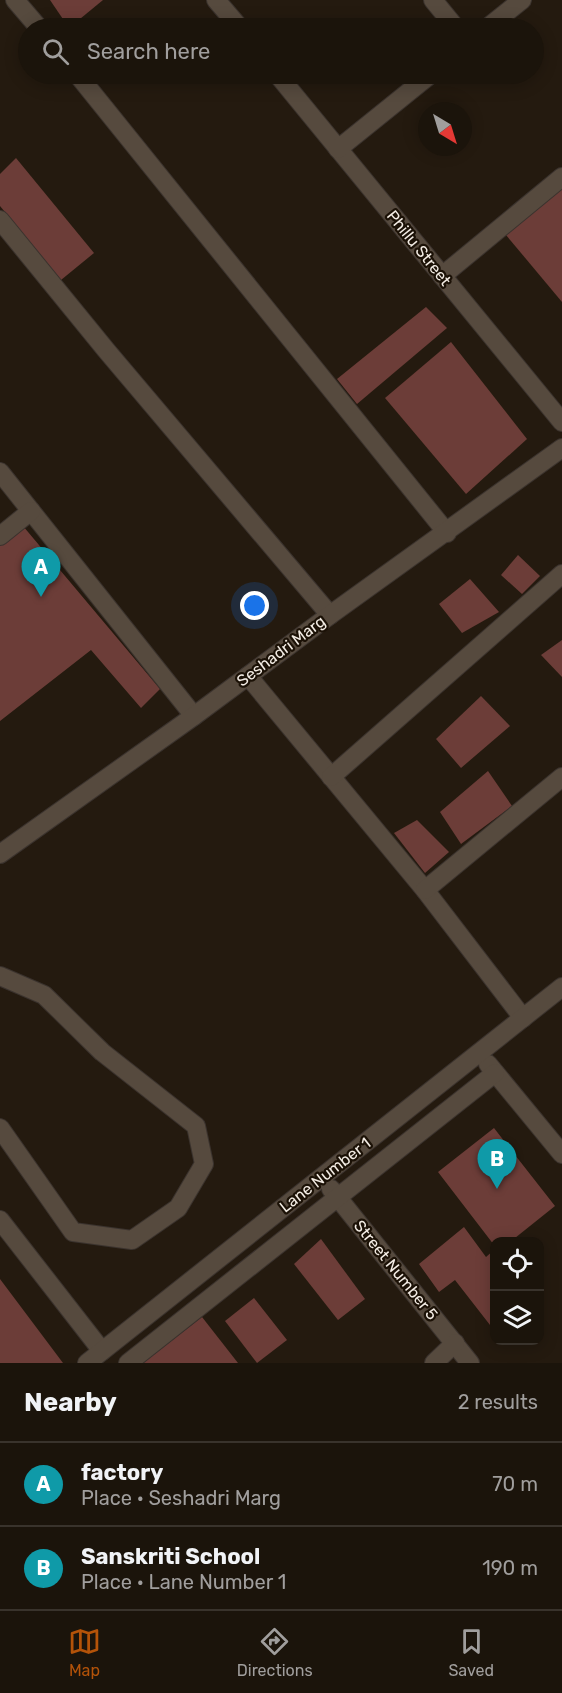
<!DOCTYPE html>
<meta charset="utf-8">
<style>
body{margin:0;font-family:Rubik,sans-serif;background:#282119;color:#f1f3f6}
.controls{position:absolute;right:18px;bottom:18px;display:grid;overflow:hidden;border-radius:12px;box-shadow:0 3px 15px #0003}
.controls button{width:54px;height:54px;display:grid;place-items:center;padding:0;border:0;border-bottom:2px solid #39332c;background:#1b140b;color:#f1f3f6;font:30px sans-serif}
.compass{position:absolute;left:418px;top:102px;width:54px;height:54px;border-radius:50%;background:#1b140b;box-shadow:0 3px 15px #0003;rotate:142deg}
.you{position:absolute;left:255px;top:606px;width:21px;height:21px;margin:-15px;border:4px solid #fff;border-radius:50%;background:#1a73e8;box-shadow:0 0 0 9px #1a73e833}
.badge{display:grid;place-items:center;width:39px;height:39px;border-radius:50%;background:#b45309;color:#fff;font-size:20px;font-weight:700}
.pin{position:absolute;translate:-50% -50px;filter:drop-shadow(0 2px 3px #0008)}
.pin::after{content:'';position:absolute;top:32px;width:21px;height:18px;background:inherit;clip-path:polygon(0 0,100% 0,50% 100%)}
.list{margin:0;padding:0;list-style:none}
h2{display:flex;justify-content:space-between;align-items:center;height:78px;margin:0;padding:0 24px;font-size:26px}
h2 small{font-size:20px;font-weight:400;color:#a09e9d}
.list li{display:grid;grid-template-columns:39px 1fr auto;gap:18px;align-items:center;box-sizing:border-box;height:84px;padding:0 24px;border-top:2px solid #39332c}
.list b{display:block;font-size:22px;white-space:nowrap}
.list p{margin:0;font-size:20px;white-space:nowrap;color:#a09e9d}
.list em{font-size:20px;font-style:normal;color:#a09e9d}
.icon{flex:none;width:33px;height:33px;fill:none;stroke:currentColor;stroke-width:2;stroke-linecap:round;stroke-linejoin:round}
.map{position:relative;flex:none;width:562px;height:1363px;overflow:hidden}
.search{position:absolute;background:#1b140b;box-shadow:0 3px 15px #0003;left:18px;right:18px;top:18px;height:66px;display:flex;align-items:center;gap:15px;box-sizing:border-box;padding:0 21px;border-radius:33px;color:#a09e9d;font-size:22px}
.sheet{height:246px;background:#1b140b}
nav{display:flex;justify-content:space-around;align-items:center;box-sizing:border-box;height:84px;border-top:2px solid #39332c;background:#1b140b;font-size:16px;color:#a09e9d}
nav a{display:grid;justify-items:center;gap:3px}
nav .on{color:#b45309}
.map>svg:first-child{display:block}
.building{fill:#6c3d38}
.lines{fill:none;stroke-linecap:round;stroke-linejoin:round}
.minor-casing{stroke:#3b332e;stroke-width:20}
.minor{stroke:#564a3e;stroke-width:18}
.labels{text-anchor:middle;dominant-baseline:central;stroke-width:4.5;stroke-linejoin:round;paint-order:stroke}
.street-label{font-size:16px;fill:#f3ece4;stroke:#1b1106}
</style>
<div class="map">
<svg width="562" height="1363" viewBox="0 0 562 1363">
<rect width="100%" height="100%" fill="#241a0f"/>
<g class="building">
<polygon points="50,0 103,0 69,28"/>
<polygon points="151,74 172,74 159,83"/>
<polygon points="16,158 94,253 61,280 0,206 0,174"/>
<polygon points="562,188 562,302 506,235"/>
<polygon points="426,307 447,328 357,404 337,379"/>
<polygon points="451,342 527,439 466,494 385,398"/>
<polygon points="23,526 160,689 141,708 91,650 0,721 0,544"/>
<polygon points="518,555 540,576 522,594 501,575"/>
<polygon points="470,579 499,612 462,633 439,604"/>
<polygon points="562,640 562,677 541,655"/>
<polygon points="481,696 510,726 461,768 436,739"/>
<polygon points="488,771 512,806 461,844 440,812"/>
<polygon points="417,820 449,852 425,873 394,833"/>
<polygon points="494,1128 555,1206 510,1242 494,1242 494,1245 438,1172"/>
<polygon points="464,1227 486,1257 494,1250 494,1322 490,1325 455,1280 439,1292 419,1264"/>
<polygon points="321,1239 365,1299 338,1320 294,1264"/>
<polygon points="0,1279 63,1363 0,1363"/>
<polygon points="254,1298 287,1340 257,1363 225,1321"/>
<polygon points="202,1317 238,1363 143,1363"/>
</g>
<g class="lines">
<defs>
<g id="minor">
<polyline points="15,0 39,28"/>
<polyline points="216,0 240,28"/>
<polyline points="433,0 456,28"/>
<polyline points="487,28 522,0"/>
<polyline points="77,74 447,533"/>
<polyline points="277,74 562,422"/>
<polyline points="338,149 431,74"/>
<polyline points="0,220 106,350 330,615"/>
<polyline points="442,276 562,177"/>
<polyline points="0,472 194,716"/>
<polyline points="0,536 31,511"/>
<polyline points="248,676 425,890 523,1018"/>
<polyline points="331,777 562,574"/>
<polyline points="0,854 194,716 330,615 562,448"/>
<polyline points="425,890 562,777"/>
<polyline points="0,976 44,995 102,1052 196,1126 204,1164 178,1208 132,1240 73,1232 0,1128"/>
<polyline points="488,1064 562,1154"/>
<polyline points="331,1189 470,1363"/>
<polyline points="0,1220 102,1351"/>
<polyline points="87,1363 562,987"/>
<polyline points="128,1363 495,1073"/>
<polyline points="434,1363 455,1343"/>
</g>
</defs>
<use href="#minor" class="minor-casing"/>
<use href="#minor" class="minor"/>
</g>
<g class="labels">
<g class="street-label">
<text transform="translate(419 248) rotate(51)">Phillu Street</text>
<text transform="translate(281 651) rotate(-37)">Seshadri Marg</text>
<text transform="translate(325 1175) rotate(-38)">Lane Number 1</text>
<text transform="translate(396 1270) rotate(51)">Street Number 5</text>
</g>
</g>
</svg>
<div class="controls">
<button><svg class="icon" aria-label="locate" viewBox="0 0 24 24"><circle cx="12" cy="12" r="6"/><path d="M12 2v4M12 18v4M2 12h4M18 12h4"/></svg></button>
<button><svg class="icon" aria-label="layers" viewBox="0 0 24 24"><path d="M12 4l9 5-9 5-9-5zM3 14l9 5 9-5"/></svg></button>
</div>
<svg class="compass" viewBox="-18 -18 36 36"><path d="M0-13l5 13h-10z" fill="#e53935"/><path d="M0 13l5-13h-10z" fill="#a09e9d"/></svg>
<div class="you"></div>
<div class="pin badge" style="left:41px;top:597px;background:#0f9aa8">A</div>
<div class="pin badge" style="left:497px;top:1189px;background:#0f9aa8">B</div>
<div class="search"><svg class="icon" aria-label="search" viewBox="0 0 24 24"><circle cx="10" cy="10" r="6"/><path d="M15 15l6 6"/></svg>Search here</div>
</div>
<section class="sheet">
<h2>Nearby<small>2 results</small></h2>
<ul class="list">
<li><span class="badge" style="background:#0f9aa8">A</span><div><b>factory</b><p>Place · Seshadri Marg</p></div><em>70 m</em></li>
<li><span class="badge" style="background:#0f9aa8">B</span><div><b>Sanskriti School</b><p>Place · Lane Number 1</p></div><em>190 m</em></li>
</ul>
</section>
<nav>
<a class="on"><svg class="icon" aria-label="map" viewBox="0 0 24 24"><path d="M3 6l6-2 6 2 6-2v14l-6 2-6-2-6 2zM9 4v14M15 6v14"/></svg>Map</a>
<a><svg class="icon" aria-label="directions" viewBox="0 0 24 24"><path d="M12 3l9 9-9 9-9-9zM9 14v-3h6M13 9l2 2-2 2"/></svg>Directions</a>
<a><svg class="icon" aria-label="saved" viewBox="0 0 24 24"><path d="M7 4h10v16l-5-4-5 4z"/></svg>Saved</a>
</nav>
